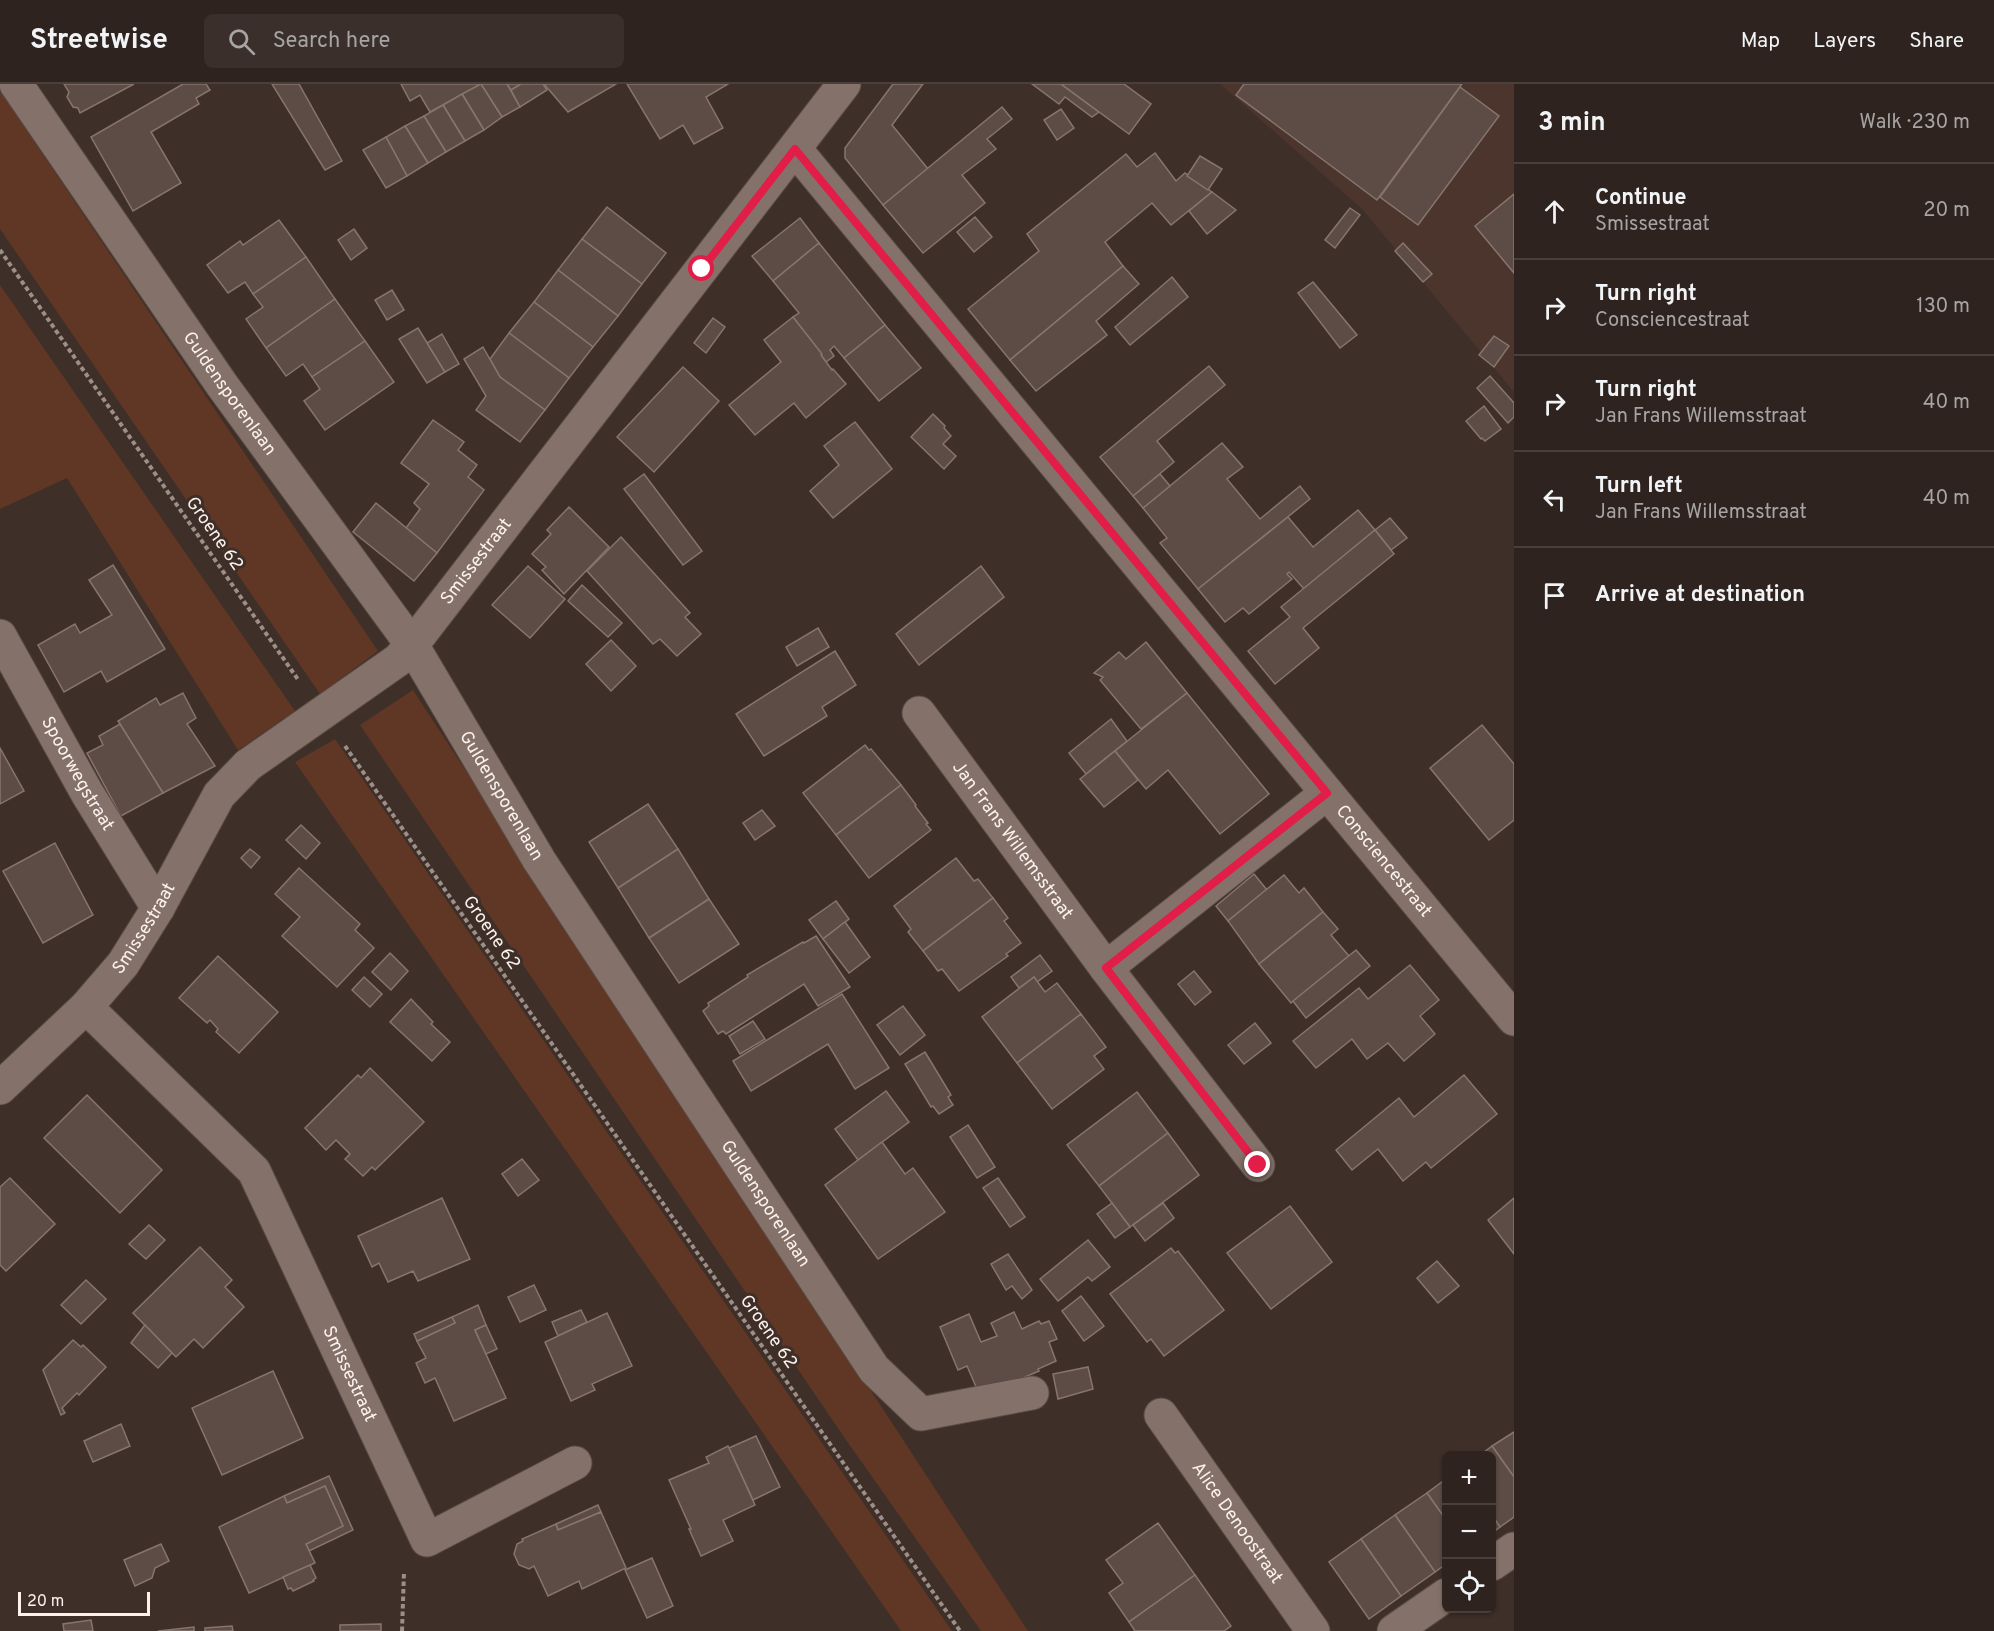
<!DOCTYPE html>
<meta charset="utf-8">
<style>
body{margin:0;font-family:Overpass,sans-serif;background:#3a2f2b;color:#f1f3f6}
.controls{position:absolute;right:18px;bottom:18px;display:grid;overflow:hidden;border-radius:9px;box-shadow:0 2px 4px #0004}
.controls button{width:54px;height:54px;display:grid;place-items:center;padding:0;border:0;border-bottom:2px solid #49403c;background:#2e231e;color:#f1f3f6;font:30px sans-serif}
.scale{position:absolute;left:18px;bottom:15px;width:132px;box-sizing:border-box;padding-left:6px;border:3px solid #fcf1ed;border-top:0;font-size:16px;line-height:21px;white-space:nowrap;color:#fcf1ed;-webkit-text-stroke:4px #3e2f28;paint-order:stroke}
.stop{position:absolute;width:18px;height:18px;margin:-14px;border:4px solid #e11d48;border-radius:50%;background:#fff}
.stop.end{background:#e11d48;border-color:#fff;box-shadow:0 2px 6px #0008}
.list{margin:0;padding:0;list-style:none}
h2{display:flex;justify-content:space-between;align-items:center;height:78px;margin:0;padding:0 24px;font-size:26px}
h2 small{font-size:20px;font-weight:400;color:#a7a4a4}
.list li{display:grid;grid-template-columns:39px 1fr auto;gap:18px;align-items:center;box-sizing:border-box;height:96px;padding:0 24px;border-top:2px solid #49403c}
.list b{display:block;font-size:22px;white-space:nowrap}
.list p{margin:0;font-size:20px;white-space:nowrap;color:#a7a4a4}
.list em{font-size:20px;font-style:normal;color:#a7a4a4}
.icon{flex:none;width:33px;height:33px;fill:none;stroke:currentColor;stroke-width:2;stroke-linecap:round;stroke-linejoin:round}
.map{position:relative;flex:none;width:1514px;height:1547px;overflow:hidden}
header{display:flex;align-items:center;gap:36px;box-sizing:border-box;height:84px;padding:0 30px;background:#2e231e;border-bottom:2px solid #49403c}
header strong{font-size:28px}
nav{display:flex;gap:33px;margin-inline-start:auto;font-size:21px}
.search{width:420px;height:54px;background:#3a2f2b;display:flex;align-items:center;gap:15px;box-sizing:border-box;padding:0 21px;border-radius:9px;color:#a7a4a4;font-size:22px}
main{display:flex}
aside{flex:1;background:#2e231e}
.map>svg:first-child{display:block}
.built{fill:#4b352c}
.green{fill:#603724}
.building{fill:#5d4c45;stroke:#87756d;stroke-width:1.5}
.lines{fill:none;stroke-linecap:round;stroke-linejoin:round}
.street-casing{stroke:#594b46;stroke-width:35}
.path{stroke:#9c8f89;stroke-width:4;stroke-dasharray:4.5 3;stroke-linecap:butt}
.street{stroke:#84726a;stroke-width:33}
.street-bridge-casing{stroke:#594b46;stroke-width:35;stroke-linecap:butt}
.street-bridge{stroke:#84726a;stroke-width:33}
.route{stroke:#e11d48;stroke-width:8}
.labels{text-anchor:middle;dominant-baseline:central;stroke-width:6;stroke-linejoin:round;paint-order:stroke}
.street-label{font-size:18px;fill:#fcf1ed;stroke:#3e2f28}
</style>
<header>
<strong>Streetwise</strong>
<div class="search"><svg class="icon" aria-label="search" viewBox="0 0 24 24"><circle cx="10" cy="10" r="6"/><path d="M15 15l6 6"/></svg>Search here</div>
<nav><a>Map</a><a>Layers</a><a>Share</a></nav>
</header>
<main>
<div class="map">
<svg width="1514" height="1547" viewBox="0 0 1514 1547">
<rect width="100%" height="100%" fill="#3e2f28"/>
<polygon class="built" points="1220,0 1514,0 1514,308 1362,125"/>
<g class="green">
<polygon points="0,7 378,567 320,610 0,145"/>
<polygon points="0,201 295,627 238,666 67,394 0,425"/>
<polygon points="413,606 1028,1547 981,1547 846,1356 360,641"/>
<polygon points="335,655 952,1547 901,1547 295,678"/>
</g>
<g class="building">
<polygon points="64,0 134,0 80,29 78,24 73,23 67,13 69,8"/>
<polygon points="183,0 206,0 210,6 196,14 199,20 151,48 181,99 133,127 91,53"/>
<polygon points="272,0 299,0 342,77 325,86"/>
<polygon points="401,0 481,0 430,28 420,11 410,17"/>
<polygon points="481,0 507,0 520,23 502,33"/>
<polygon points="481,0 502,33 484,46 462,10"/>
<polygon points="507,0 521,0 511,6"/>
<polygon points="521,0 543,0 547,6 520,23 511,6"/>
<polygon points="544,0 616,0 568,28"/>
<polygon points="627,0 728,0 706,13 723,44 694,60 683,41 660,55"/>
<polygon points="893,0 923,0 892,41 928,85 883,121 845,74 845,64"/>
<polygon points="1032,0 1061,0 1099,28 1092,33 1065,13 1059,20"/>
<polygon points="1061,0 1124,0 1151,20 1129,50"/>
<polygon points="1244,0 1462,0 1377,116 1236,11"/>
<polygon points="1460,3 1499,32 1418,141 1380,113"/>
<polygon points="462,10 484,46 465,57 443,21"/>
<polygon points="443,21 465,57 446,68 424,32"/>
<polygon points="1002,23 1012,35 987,55 996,65 962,91 985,119 923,169 883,121"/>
<polygon points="1061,25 1074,44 1057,56 1044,36"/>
<polygon points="424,32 446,68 428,79 405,42"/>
<polygon points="405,42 428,79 407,92 386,53"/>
<polygon points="386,53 407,92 386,104 363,66"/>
<polygon points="1155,69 1176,97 1185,89 1212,108 1171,141 1152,119 1105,158 1123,182 1010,276 968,225 1039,167 1027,150 1126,70 1137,83"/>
<polygon points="1200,72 1222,85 1208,106 1187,92"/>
<polygon points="1212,108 1236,126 1207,150 1189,127"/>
<polygon points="1514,110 1514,189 1475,142"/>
<polygon points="607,123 666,169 642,200 582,155"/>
<polygon points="1350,124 1360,131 1335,164 1325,156"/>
<polygon points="975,133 992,153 974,168 957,148"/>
<polygon points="800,134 819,159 773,197 752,172"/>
<polygon points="279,136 306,173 253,210 245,198 228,209 207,181 240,157 243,161"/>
<polygon points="354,145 367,164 351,176 338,156"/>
<polygon points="582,155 642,200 618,232 558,186"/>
<polygon points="819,159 885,241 844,274 834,262 830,266 834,272 826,278 793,233 799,229 773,197"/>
<polygon points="1403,159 1432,190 1423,198 1395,167"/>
<polygon points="306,173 335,215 266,264 246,235 263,223 253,210"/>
<polygon points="1123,182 1139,200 1096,237 1107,251 1036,307 1010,276"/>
<polygon points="558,186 618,232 593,263 534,218"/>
<polygon points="1172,193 1188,213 1130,261 1115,243"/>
<polygon points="1313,198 1357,251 1340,264 1298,209"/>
<polygon points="392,206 404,226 387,236 375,216"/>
<polygon points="335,215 365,257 312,293 303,280 286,292 266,264"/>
<polygon points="534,218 593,263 569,294 509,249"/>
<polygon points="793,233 822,270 821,271 832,286 833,285 846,300 806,334 794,319 755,351 729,321 781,278 764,256"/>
<polygon points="713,234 725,243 706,269 694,259"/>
<polygon points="885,241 921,284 879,317 844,274"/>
<polygon points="418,244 445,288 427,299 399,255"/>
<polygon points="509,249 569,294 545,326 500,293 490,275"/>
<polygon points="442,250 459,280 445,288 427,259"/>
<polygon points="1494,252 1509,262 1494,283 1479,271"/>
<polygon points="365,257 394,298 325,346 304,317 320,305 312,293"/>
<polygon points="483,263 500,293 545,326 520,358 476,326 486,312 464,275"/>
<polygon points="1209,282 1225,301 1157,357 1174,378 1133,412 1100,373"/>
<polygon points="683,283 719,317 654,388 617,353"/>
<polygon points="1490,292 1514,319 1514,333 1508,339 1477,304"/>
<polygon points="1484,322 1501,345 1485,357 1482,354 1481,355 1466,337"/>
<polygon points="933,330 945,342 944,344 951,352 943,360 956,372 944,385 911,353"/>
<polygon points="433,336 464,358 458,366 477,381 468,393 484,406 437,469 406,444 420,425 414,419 429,400 401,379"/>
<polygon points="855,338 892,385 833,434 810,407 839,381 824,362"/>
<polygon points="1222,359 1243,383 1227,395 1260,435 1300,402 1310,415 1198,505 1160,459 1167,454 1143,424"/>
<polygon points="644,390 702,467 683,481 624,405"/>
<polygon points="1160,390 1170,402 1143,424 1133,412"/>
<polygon points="376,419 437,469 414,497 353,448"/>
<polygon points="569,423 609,463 564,510 542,486 546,483 532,470 551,450 547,446"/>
<polygon points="1358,426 1375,446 1304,505 1289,488 1287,490 1292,495 1249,530 1243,524 1225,538 1198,505 1288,433 1313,463"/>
<polygon points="1390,434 1407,454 1391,466 1375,446"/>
<polygon points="1375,446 1394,470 1303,544 1319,564 1275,600 1248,567 1290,533 1281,523"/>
<polygon points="621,453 690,529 685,533 701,550 677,572 660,555 653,560 587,487"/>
<polygon points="113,481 165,565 107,598 101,587 64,608 38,561 75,540 80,549 112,531 89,496"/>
<polygon points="528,482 565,515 530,554 492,521"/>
<polygon points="981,482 1004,513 919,581 896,550"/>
<polygon points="582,501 622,539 608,553 568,517"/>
<polygon points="818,544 829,563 797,582 786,563"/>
<polygon points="611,556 636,582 611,607 586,580"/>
<polygon points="1146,558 1187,609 1141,645 1100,596 1103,593 1094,589 1119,568 1126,575"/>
<polygon points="835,567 856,601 822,623 827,632 764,672 736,630"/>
<polygon points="183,609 196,634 187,640 215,682 163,709 118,637 156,614 160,621"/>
<polygon points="1187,609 1269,710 1220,750 1168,686 1146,705 1115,667"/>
<polygon points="1111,635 1127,657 1086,690 1069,669"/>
<polygon points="120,640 163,709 121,732 87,669 103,661 99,652"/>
<polygon points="1482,641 1514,680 1514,736 1489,756 1430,684"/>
<polygon points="865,661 869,666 871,665 901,701 836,751 803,709"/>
<polygon points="0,664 24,707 0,720"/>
<polygon points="1115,667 1138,696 1104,723 1080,695"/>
<polygon points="901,701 916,721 915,722 928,739 926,740 931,746 869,794 836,751"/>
<polygon points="648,720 678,765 618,804 589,758"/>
<polygon points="762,726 775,742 755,756 743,739"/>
<polygon points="301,741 320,759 306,775 286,756"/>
<polygon points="55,759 93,831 43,859 3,787"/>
<polygon points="250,765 260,773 251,784 241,774"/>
<polygon points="678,765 709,815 649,854 618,804"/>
<polygon points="956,774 974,797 978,795 993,814 923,867 908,848 911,845 894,822"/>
<polygon points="299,784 360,840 355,846 374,864 337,903 282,852 300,833 275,810"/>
<polygon points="1254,790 1267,806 1228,837 1216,822"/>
<polygon points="1284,791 1299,809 1304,804 1323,828 1259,880 1228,837"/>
<polygon points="993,814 1008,834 1004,837 1021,859 1006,870 1008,872 959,907 942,885 938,887 923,867"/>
<polygon points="709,815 739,860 679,899 649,854"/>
<polygon points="836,817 849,835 823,855 809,836"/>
<polygon points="1323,828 1338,845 1331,851 1349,872 1291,919 1259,880"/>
<polygon points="845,838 870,873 849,889 823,855"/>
<polygon points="816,852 850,903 818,922 804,900 726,950 723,947 718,950 703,927 709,922 708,919 748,893 747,891 803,858 804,859"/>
<polygon points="1356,866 1370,882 1306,934 1293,917"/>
<polygon points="390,869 408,887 391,906 372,888"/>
<polygon points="1040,871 1052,887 1037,898 1034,893 1019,904 1011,893"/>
<polygon points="218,872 278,928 239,969 216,948 218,945 210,936 207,939 179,914"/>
<polygon points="1410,881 1439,916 1420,932 1435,950 1404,977 1388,959 1367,975 1352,955 1316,984 1293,957 1359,904 1368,915"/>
<polygon points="1194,887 1211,908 1195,921 1178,900"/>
<polygon points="364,893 382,910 370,923 352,906"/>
<polygon points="1034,893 1045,908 1057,899 1081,930 1017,979 982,933"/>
<polygon points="842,910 889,984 855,1005 828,960 751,1007 733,977"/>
<polygon points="411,915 433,938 431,940 450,958 432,977 390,938"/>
<polygon points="903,922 925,951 900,971 877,941"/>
<polygon points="1081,930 1106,963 1094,972 1104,985 1052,1025 1017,979"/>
<polygon points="753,937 765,955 740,970 729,952"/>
<polygon points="1255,939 1271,959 1244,980 1228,961"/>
<polygon points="925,968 951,1011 948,1013 953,1021 939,1030 933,1022 931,1023 905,980"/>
<polygon points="370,984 424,1038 375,1086 372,1083 363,1092 345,1075 350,1070 336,1056 326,1066 305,1044 358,991 361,994"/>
<polygon points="1464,991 1497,1030 1431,1084 1426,1078 1403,1097 1378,1065 1352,1086 1336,1066 1399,1014 1414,1033"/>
<polygon points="886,1007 909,1038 858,1076 835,1045"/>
<polygon points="1137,1008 1168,1049 1099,1102 1067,1061"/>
<polygon points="87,1011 162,1086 120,1129 44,1054"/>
<polygon points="968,1041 995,1083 977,1094 950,1053"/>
<polygon points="1168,1049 1199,1091 1130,1143 1099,1102"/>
<polygon points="882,1058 905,1090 913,1084 945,1128 878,1175 825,1101"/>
<polygon points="522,1075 539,1096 518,1112 502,1090"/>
<polygon points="10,1094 55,1140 6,1187 0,1181 0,1103"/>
<polygon points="998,1094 1025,1133 1010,1143 983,1104"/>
<polygon points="442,1114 470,1175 418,1197 413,1187 388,1198 379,1179 372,1183 358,1152"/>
<polygon points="1514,1114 1514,1170 1488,1136"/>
<polygon points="1112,1119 1130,1143 1115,1154 1097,1130"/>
<polygon points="1163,1119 1174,1134 1145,1157 1133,1141"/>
<polygon points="1290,1122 1332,1178 1271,1225 1227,1169"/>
<polygon points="149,1141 165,1156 146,1175 129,1160"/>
<polygon points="1088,1156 1110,1183 1092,1197 1088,1193 1058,1217 1040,1195"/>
<polygon points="200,1163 232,1196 225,1203 244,1223 203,1264 194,1255 176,1273 133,1229"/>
<polygon points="1171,1164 1175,1169 1178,1167 1224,1226 1164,1272 1151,1255 1147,1258 1110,1210"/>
<polygon points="1008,1170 1032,1206 1022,1215 1012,1202 1006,1206 991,1180"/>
<polygon points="1437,1177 1459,1202 1438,1219 1417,1194"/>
<polygon points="86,1196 106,1215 81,1240 61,1221"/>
<polygon points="534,1201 546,1226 520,1238 508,1213"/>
<polygon points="1081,1212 1104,1242 1084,1257 1062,1227"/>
<polygon points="478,1221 486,1241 475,1246 506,1314 454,1337 435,1294 425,1299 416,1279 426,1274 417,1257 455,1239 452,1233"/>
<polygon points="581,1226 587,1238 558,1252 552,1238"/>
<polygon points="1014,1228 1022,1245 1039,1237 1041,1240 1049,1237 1057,1255 1049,1258 1056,1277 1038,1285 1039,1287 980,1312 967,1282 958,1286 940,1243 969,1230 981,1258 997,1252 991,1239"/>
<polygon points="607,1229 632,1282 592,1300 595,1306 571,1317 545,1258"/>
<polygon points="452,1233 455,1239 417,1257 414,1250"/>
<polygon points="145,1241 172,1269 158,1284 131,1259"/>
<polygon points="486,1241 497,1265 486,1270 475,1246"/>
<polygon points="73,1256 81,1263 83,1261 106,1283 79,1311 77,1309 62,1324 65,1329 61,1331 43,1286"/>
<polygon points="1088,1283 1093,1305 1058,1315 1053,1290"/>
<polygon points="273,1287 303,1354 222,1391 192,1324"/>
<polygon points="121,1340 130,1362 93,1378 84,1357"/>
<polygon points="1514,1348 1514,1393 1492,1362"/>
<polygon points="756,1352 780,1403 753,1416 729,1364"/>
<polygon points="728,1362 755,1421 723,1436 733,1457 701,1472 689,1445 691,1445 669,1396 709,1379 706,1373"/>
<polygon points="1492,1362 1514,1393 1514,1433 1500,1443 1492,1431 1492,1372 1479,1372"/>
<polygon points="329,1392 353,1446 309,1467 306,1460 343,1442 325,1402 287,1419 284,1412"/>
<polygon points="1446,1395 1446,1436 1427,1409"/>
<polygon points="325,1402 343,1442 306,1460 315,1479 249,1509 219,1443 284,1412 287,1419"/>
<polygon points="1427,1409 1446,1436 1446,1480 1435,1488 1395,1431"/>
<polygon points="598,1421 601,1428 558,1446 556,1440"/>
<polygon points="601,1428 626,1484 582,1505 579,1497 548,1512 534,1482 529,1485 519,1481 514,1470 517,1460 523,1457 522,1455 556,1440 558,1446"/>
<polygon points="1395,1431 1435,1488 1401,1512 1361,1455"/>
<polygon points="1492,1431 1500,1443 1492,1449"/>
<polygon points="1158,1439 1195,1491 1129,1538 1109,1509 1123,1499 1106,1476"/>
<polygon points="1361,1455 1401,1512 1369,1535 1329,1478"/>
<polygon points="161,1460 169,1477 155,1484 152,1494 135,1502 124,1476"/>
<polygon points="652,1474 673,1522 647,1534 625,1486"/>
<polygon points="310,1481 316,1494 313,1496 314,1497 293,1507 291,1504 288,1505 283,1493"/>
<polygon points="1195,1491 1231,1542 1224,1547 1135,1547 1129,1538"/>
<polygon points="91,1536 93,1547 64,1547 63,1540"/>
<polygon points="381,1540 381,1547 340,1547 340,1541"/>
<polygon points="232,1542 233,1547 205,1547 205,1544"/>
<polygon points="194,1543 194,1547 158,1547"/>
</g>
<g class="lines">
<defs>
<g id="street">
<path id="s1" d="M16,0L222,301L412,561L539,776L874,1285L921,1330L1032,1309"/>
<path id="s2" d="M795,65L1514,935"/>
<path id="s3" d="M0,552L87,709L158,824"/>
<path id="s4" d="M398,576L412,561L844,0"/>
<path id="s5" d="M919,629L1106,884L1258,1081"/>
<polyline points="1106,884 1327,709"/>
<path id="s6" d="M86,923L254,1087L427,1456L575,1379"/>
<path id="s7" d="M0,1004L86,923L123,880L158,824L219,711L248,681"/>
<path id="s8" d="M1161,1331L1313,1547"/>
<polyline points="1492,1480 1514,1465"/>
<polyline points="1394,1547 1446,1511"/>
</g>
</defs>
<use href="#street" class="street-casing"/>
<g class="path">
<polyline points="0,166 299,597"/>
<polyline points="345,662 960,1547"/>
<polyline points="402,1547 404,1488"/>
</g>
<use href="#street" class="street"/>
<defs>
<polyline id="street-bridge" points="248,681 398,576"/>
</defs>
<use href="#street-bridge" class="street-bridge-casing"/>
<use href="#street-bridge" class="street-bridge"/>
</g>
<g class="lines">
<polyline class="route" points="702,185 795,65 1327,709 1106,884 1258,1081"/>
</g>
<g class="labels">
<g class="street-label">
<text stroke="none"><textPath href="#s1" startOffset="376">Guldensporenlaan</textPath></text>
<text transform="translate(214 450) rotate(55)">Groene 62</text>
<text stroke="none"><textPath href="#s4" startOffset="126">Smissestraat</textPath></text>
<text stroke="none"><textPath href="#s3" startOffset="158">Spoorwegstraat</textPath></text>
<text stroke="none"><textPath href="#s1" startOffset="862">Guldensporenlaan</textPath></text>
<text stroke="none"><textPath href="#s5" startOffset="158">Jan Frans Willemsstraat</textPath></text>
<text stroke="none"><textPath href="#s2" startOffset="924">Consciencestraat</textPath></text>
<text stroke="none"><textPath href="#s7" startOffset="216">Smissestraat</textPath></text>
<text transform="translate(491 849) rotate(55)">Groene 62</text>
<text stroke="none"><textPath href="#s1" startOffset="1348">Guldensporenlaan</textPath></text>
<text transform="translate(768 1248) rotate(55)">Groene 62</text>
<text stroke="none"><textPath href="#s6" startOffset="459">Smissestraat</textPath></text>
<text stroke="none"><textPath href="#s8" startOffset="132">Alice Denoostraat</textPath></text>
</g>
</g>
</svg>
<div class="controls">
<button>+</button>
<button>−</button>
<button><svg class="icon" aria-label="locate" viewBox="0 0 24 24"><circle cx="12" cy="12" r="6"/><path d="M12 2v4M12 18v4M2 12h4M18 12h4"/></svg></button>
</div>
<div class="scale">20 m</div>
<div class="stop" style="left:702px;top:185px"></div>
<div class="stop end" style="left:1258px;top:1081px"></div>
</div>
<aside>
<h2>3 min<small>Walk · 230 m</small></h2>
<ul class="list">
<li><svg class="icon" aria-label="ahead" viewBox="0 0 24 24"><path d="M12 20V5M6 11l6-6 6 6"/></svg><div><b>Continue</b><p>Smissestraat</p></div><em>20 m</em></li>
<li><svg class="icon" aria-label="right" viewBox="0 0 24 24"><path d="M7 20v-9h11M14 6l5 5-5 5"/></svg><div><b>Turn right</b><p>Consciencestraat</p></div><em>130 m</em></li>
<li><svg class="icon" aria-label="right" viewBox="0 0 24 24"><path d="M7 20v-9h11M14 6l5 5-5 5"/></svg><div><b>Turn right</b><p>Jan Frans Willemsstraat</p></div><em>40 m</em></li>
<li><svg class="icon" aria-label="left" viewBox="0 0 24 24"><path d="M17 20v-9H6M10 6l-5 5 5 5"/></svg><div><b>Turn left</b><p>Jan Frans Willemsstraat</p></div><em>40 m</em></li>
<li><svg class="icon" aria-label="arrive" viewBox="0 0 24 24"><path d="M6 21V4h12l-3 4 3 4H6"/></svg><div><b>Arrive at destination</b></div></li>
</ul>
</aside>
</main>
